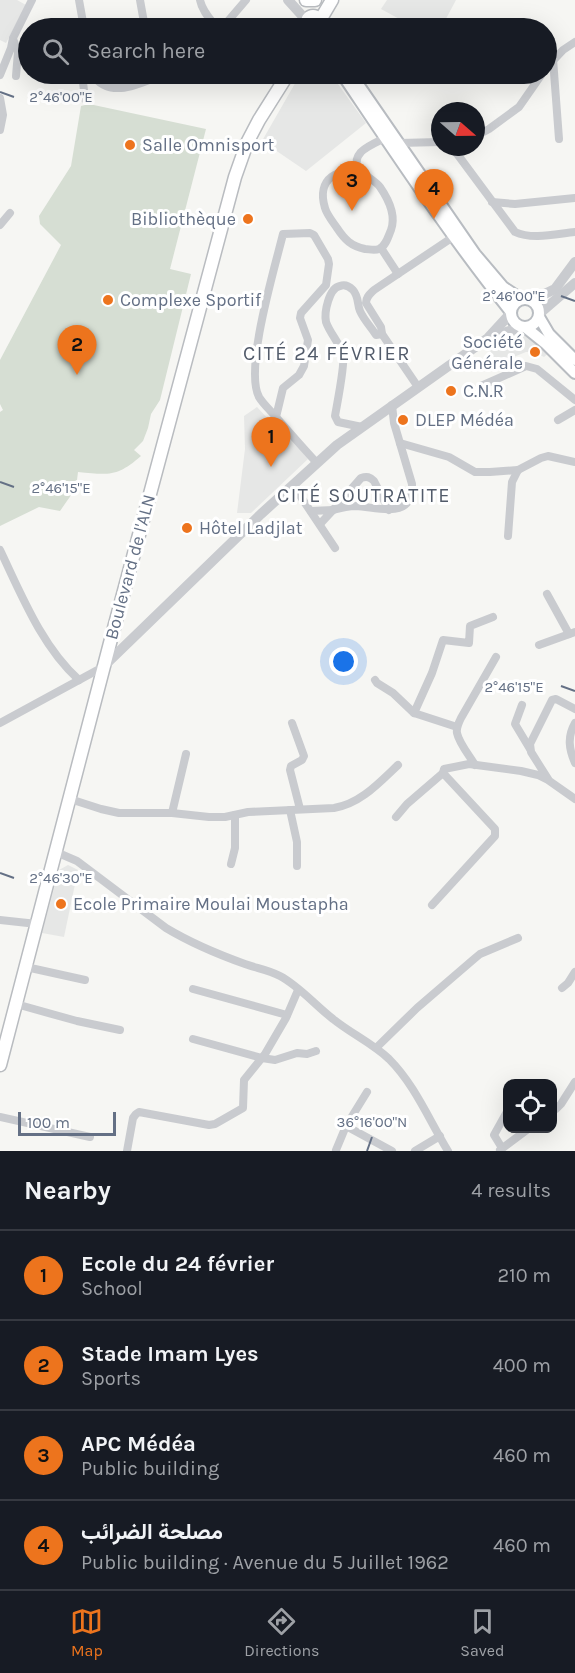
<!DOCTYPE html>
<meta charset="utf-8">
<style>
body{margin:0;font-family:Karla,Vazirmatn,sans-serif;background:#242831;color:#f1f3f6}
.controls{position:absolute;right:18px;bottom:18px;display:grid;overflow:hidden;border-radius:12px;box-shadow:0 6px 24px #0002}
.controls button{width:54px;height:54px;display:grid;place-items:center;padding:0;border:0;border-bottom:2px solid #363941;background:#171b24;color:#f1f3f6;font:30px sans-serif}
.compass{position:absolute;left:431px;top:102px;width:54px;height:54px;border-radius:50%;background:#171b24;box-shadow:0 6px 24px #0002;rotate:110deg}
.scale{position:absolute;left:18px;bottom:15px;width:98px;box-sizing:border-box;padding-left:6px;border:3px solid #647085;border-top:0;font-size:16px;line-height:21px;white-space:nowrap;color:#647085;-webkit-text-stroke:4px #fff;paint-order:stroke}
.you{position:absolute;left:344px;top:662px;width:21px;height:21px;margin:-15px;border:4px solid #fff;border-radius:50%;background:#1a73e8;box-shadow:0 0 0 9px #1a73e833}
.badge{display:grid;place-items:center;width:39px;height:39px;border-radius:50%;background:#ed741d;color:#111;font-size:20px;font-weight:700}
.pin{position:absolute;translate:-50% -50px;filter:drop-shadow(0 2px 3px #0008)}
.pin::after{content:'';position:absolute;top:32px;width:21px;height:18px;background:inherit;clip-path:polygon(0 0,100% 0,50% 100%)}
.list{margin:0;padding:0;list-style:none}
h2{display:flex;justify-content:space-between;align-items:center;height:78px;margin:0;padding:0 24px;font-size:26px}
h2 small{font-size:20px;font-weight:400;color:#9ea1a6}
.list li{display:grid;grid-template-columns:39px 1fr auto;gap:18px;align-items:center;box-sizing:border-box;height:90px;padding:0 24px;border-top:2px solid #363941}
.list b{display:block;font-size:22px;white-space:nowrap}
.list p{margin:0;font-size:20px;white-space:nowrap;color:#9ea1a6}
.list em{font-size:20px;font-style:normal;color:#9ea1a6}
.icon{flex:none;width:33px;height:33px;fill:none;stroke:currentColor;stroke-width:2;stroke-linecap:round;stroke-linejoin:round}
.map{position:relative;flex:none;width:575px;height:1151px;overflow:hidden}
.search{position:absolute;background:#171b24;box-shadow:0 6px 24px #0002;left:18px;right:18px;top:18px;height:66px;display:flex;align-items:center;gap:15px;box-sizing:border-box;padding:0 21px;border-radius:33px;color:#9ea1a6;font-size:22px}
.sheet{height:438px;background:#171b24}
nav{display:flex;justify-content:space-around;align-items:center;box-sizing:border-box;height:84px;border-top:2px solid #363941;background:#171b24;font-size:16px;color:#9ea1a6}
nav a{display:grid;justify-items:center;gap:3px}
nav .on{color:#ed741d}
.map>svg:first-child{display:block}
.built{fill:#e6e7e6}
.grass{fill:#d6ded3}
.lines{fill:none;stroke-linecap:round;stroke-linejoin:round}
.secondary-casing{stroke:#b8bcc1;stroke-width:14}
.primary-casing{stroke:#b9bcc0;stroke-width:15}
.minor{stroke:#c9cbcf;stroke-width:8}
.tertiary{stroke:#c9cbcf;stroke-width:10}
.secondary{stroke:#fff;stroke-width:10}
.primary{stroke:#fff;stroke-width:12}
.ticks{fill:none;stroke:#647085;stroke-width:2}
.poi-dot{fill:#ed741d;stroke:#fff;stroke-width:2}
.labels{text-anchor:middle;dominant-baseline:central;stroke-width:6;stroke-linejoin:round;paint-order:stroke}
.poi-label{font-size:18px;fill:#647085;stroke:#fff;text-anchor:start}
.street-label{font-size:18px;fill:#647085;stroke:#fff}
.neighbourhood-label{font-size:20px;letter-spacing:1.5px;fill:#525b6a;stroke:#fff}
.ticks-label{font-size:15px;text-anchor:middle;fill:#647085;stroke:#fff;stroke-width:6;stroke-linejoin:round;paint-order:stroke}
</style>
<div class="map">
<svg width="575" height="1151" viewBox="0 0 575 1151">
<rect width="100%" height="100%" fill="#f6f6f3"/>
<g class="built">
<polygon points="0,0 17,0 26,5 6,43 0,40"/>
<polygon points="387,0 456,0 441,28 416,28 381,9"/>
<polygon points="325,74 326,78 335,80 366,123 306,171 262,141 297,80 304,84 306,81 310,80 311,75"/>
<polygon points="516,332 528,334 550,352 544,357 534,352 526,352 506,360 505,357 496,361 486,344 501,335"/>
<polygon points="257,407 281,433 285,431 308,459 251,513 237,513 245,449 244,416"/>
<polygon points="68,865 78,870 64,937 42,933 59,870"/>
</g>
<path class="grass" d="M89,104L206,129L170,269L191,274L160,400L151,414L148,428L143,441L134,450L141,456C117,477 109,475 78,472L76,488L60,511L39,507L0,526V412L3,410L0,404V360L61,245L40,224L39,216L71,166L81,106Z"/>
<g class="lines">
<defs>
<g id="secondary">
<path d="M342,74C396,154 450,236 511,312"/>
<polyline points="351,74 475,254 503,287 521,299"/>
<circle cx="525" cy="313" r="14"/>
<polyline points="539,317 549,334 575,360"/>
<polyline points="525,327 545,343 575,373"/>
</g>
<g id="primary">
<polyline points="306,0 315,0"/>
<circle cx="313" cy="22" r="6"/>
<polyline points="319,22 332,0"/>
<polyline points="0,1065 110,643 235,177 247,143 259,120 288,74"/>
</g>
</defs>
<use href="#secondary" class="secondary-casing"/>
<use href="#primary" class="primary-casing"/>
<g class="minor">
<polyline points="79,0 84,28"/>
<polyline points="140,0 145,28"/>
<path d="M200,0C202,11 211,20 217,28"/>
<polyline points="222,28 246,0"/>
<polyline points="13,39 18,52 16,76"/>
<polyline points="553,59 559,139"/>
<polyline points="546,68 563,50 575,42"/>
<polyline points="82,74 85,99"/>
<path d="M92,74C109,100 141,84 163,74"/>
<polyline points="0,75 11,48 13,38 32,0"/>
<polyline points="0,98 3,115 0,130"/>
<polyline points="476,136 489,129 519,107 542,74"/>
<polyline points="399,143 440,142"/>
<path d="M452,147L515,232C532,240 556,234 575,232"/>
<path d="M364,176C338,165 316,179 325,208C327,215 333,222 337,228C345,240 351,246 365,249C369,249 374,251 379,249C386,246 388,237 391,230C396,216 389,200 380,187C373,177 346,169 361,152C367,146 377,142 385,138"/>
<polyline points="492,202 515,204 575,198"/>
<polyline points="0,225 10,213"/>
<polyline points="381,248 398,274"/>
<polyline points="481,386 526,366 537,369 575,400"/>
<path d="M418,387L382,334L381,327L366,303C366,297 370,294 374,290L456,235"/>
<path d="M276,417L283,388L299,375L304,366L308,340L300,318L301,313L326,285L329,264L328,259L314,235L310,233L283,234C275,267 244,369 259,397C263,404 271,411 277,418C290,433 303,448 317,463"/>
<polyline points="558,420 575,410"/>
<path d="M362,427L338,422L335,416C337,404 345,365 343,356C341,344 330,334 326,322C324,312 329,288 340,286C345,284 349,286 353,290C359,297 357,304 360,311C364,320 371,327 376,335L382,334"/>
<polyline points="400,443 449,457 475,472 490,472 518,470"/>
<polyline points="293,485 335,548"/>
<path d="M333,510C340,508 349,506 356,506C378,507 413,521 412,484L394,423L392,405"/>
<path d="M333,510L361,478C367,476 370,477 374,481L389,510"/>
<polyline points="311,511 333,510 320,524"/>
<polyline points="508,536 512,482 518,470 541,458 548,456 575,462"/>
<path d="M0,550C21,594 42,647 79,680"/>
<polyline points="547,594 569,634"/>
<polyline points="539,645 575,632"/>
<polyline points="375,680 377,683 393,693 414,713 457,727"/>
<polyline points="522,705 515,724 530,749"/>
<polyline points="414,713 432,673 443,640 469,643 470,626 493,617"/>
<polyline points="0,723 103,667"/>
<polyline points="292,723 304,756 302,760 291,766 290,770 300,809"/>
<path d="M575,723C567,737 569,749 575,763"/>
<path d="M475,765C469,755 459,743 457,733C456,728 459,722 461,718L496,657"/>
<polyline points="548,779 531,752 530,744 552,700 556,699 575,709"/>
<path d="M70,799L101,809L119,813H172L209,817H225L248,812L334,808C360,804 379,783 398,765"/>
<polyline points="290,810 297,842 297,866"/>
<polyline points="172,813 186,754"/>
<polyline points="396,817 407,804 443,773"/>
<path d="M56,852L77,861L166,928C191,943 217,954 245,964C256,968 269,970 280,976C299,986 315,1005 333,1019C350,1033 372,1043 389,1059C415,1085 429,1120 448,1151"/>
<polyline points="231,864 235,848 235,815"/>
<polyline points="432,905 495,836 495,829 443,773 444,769 469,764 521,771 538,775 548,780 575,799"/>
<polyline points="0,920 37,924"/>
<polyline points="26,967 85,980"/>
<polyline points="562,988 568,983 575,972"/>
<polyline points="193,989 287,1015"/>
<polyline points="16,1004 77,1021 120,1030"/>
<polyline points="193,1039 262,1058 275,1060 297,1053 307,1054 316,1051"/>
<polyline points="376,1048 417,1008 474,959 480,954 518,938"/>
<polyline points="552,1107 556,1109 561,1104 575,1082"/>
<polyline points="0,1117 90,1137"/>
<polyline points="346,1126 392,1151"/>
<polyline points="502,1148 494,1135 508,1110"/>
<polyline points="336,1150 346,1126 367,1092"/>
<polyline points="500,1150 528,1129"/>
<polyline points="127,1151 133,1118 136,1114 139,1112 209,1125 215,1124 243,1108 244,1080 265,1054 286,1018 298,990"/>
<polyline points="415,1151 440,1136"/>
</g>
<g class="tertiary">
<polyline points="288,0 307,21"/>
<polyline points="532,300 555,289 575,262"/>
<polyline points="539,314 575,283"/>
<polyline points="491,337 522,327"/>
<polyline points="104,666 261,514 337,445 488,338 511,313"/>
</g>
<use href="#secondary" class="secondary"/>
<use href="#primary" class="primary"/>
</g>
<path class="ticks" d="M0,92L14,97M561,296L575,301M0,482L14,487M561,686L575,691M0,873L14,878M367,1151L372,1137"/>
<g class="poi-dot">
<circle cx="130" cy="145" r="6"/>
<circle cx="248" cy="219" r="6"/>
<circle cx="108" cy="300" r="6"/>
<circle cx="535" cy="352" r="6"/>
<circle cx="451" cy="391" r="6"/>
<circle cx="403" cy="420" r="6"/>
<circle cx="187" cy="528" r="6"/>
<circle cx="61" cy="904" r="6"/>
</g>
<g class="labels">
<g class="poi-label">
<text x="142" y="145">Salle Omnisport</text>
<text x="236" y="219" text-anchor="end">Bibliothèque</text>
<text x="120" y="300">Complexe Sportif</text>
<text x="523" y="342" text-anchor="end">Société<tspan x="523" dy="21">Générale</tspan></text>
<text x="463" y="391">C.N.R</text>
<text x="415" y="420">DLEP Médéa</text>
<text x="199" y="528">Hôtel Ladjlat</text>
<text x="73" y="904">Ecole Primaire Moulai Moustapha</text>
</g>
<g class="street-label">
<text transform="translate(130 567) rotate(-75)">Boulevard de l'ALN</text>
</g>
<g class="neighbourhood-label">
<text x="327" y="353">CITÉ 24 FÉVRIER</text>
<text x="364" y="495">CITÉ SOUTRATITE</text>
</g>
</g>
<g class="ticks-label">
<text x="61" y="102">2°46'00"E</text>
<text x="514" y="301">2°46'00"E</text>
<text x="61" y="493">2°46'15"E</text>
<text x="514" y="692">2°46'15"E</text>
<text x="61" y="883">2°46'30"E</text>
<text x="372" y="1127">36°16'00"N</text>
</g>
</svg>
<div class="controls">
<button><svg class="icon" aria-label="locate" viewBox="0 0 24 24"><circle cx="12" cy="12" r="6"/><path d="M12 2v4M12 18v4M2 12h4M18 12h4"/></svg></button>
</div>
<svg class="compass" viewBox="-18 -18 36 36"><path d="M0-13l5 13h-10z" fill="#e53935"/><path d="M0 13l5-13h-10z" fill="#9ea1a6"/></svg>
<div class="scale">100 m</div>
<div class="you"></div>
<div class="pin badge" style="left:271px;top:467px">1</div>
<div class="pin badge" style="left:77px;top:375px">2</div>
<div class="pin badge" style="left:352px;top:211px">3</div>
<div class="pin badge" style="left:434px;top:219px">4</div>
<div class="search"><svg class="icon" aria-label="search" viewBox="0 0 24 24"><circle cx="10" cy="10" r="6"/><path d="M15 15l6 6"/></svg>Search here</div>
</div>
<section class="sheet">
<h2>Nearby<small>4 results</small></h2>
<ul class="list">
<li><span class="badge">1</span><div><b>Ecole du 24 février</b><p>School</p></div><em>210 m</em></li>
<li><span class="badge">2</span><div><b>Stade Imam Lyes</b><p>Sports</p></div><em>400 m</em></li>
<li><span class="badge">3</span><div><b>APC Médéa</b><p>Public building</p></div><em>460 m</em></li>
<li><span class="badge">4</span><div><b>مصلحة الضرائب</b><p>Public building · Avenue du 5 Juillet 1962</p></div><em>460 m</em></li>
</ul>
</section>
<nav>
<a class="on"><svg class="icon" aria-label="map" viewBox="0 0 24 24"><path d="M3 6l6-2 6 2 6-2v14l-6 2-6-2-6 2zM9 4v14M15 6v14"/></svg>Map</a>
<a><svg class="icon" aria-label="directions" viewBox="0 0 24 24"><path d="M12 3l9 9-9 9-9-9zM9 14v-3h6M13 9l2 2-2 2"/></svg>Directions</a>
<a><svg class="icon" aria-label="saved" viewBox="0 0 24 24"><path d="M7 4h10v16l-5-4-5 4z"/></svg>Saved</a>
</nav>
